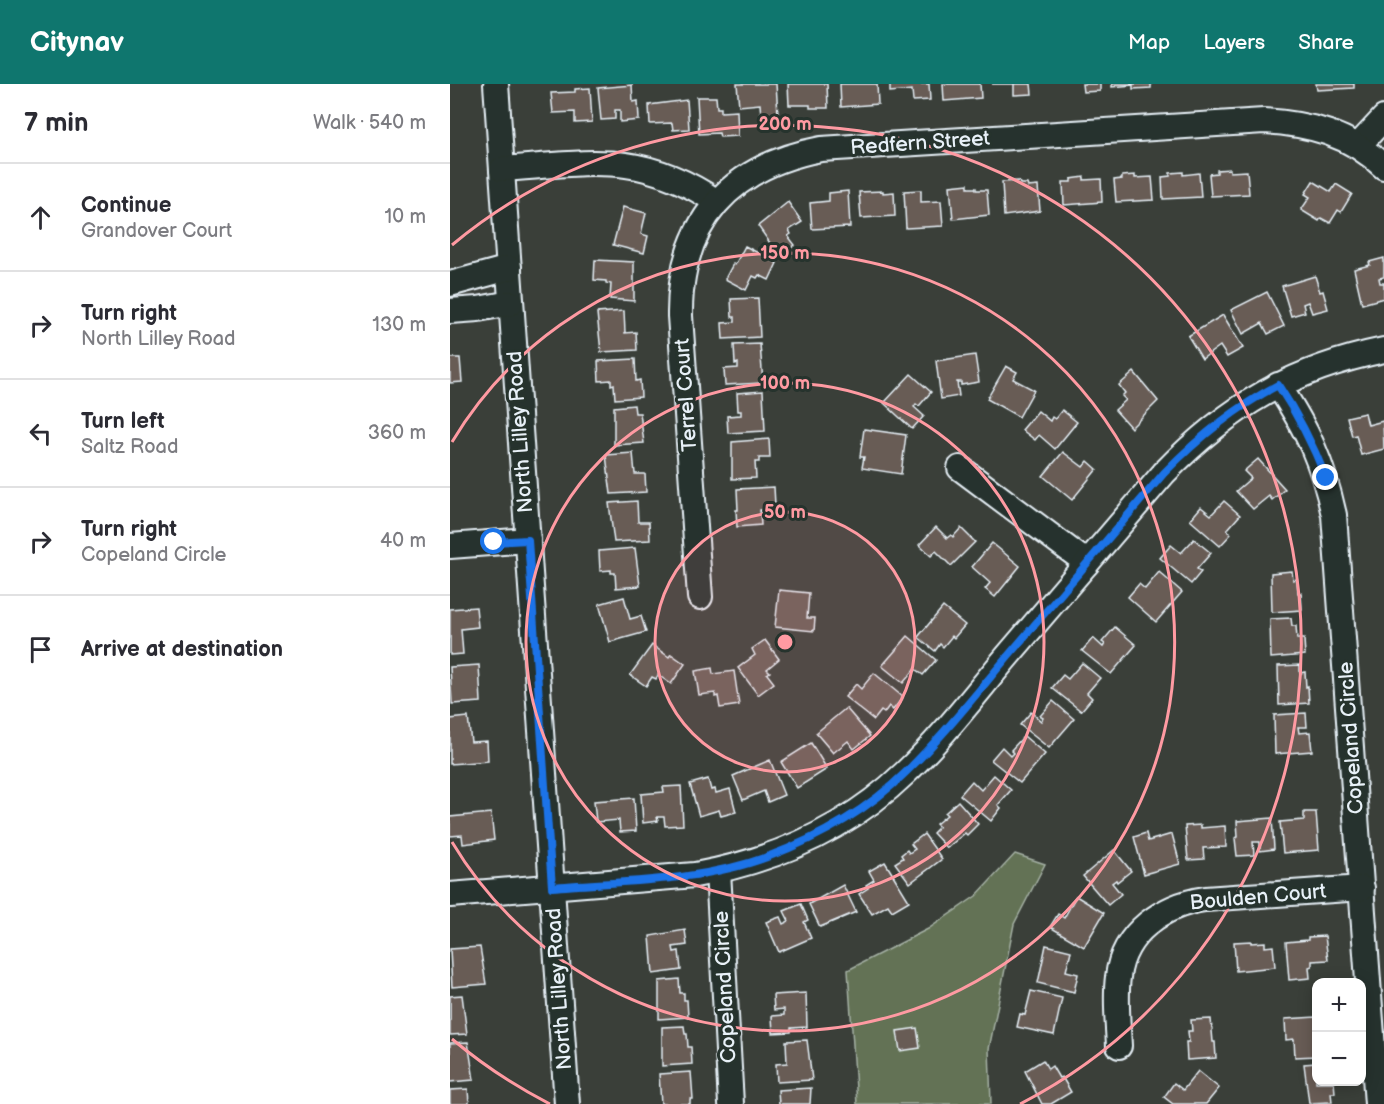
<!DOCTYPE html>
<meta charset="utf-8">
<style>
body{margin:0;font-family:"Balsamiq Sans",sans-serif;background:#f2f2f3;color:#2b2b33}
.controls{position:absolute;right:18px;bottom:18px;display:grid;overflow:hidden;border-radius:12px;box-shadow:0 3px 15px #0003}
.controls button{width:54px;height:54px;display:grid;place-items:center;padding:0;border:0;border-bottom:2px solid #e1e1e2;background:#fff;color:#2b2b33;font:30px sans-serif}
.stop{position:absolute;width:18px;height:18px;margin:-14px;border:4px solid #1a73e8;border-radius:50%;background:#fff}
.stop.end{background:#1a73e8;border-color:#fff;box-shadow:0 2px 6px #0008}
.list{margin:0;padding:0;list-style:none}
h2{display:flex;justify-content:space-between;align-items:center;height:78px;margin:0;padding:0 24px;font-size:26px}
h2 small{font-size:20px;font-weight:400;color:#7c7c81}
.list li{display:grid;grid-template-columns:39px 1fr auto;gap:18px;align-items:center;box-sizing:border-box;height:108px;padding:0 24px;border-top:2px solid #e1e1e2}
.list b{display:block;font-size:22px;white-space:nowrap}
.list p{margin:0;font-size:20px;white-space:nowrap;color:#7c7c81}
.list em{font-size:20px;font-style:normal;color:#7c7c81}
.icon{flex:none;width:33px;height:33px;fill:none;stroke:currentColor;stroke-width:2;stroke-linecap:round;stroke-linejoin:round}
.map{position:relative;flex:none;width:934px;height:1020px;overflow:hidden}
header{display:flex;align-items:center;gap:36px;box-sizing:border-box;height:84px;padding:0 30px;background:#0f766e;color:#fff}
header strong{font-size:28px}
nav{display:flex;gap:33px;margin-inline-start:auto;font-size:21px}
main{display:flex}
aside{flex:1;background:#fff}
.map>svg:first-child{display:block}
.green{fill:#637254;stroke:#a6b2a6;stroke-width:1.5}
.building{fill:#675b55;stroke:#e8f1f8;stroke-width:1.5}
.lines{fill:none;stroke-linecap:round;stroke-linejoin:round}
.minor-casing{stroke:#e8f1f8;stroke-width:28}
.minor{stroke:#26332d;stroke-width:24}
.route{stroke:#1a73e8;stroke-width:8}
.ring{fill:none;stroke:#ff9aa2;stroke-width:3}
.labels{text-anchor:middle;dominant-baseline:central;stroke-width:6;stroke-linejoin:round;paint-order:stroke}
.street-label{font-size:21px;fill:#e8f1f8;stroke:#26332d}
.centre{fill:#ff9aa2;stroke:#26332d;stroke-width:3}
.ring-label{font-size:18px;text-anchor:middle;font-weight:bold;fill:#ff9aa2;stroke:#26332d;stroke-width:6;stroke-linejoin:round;paint-order:stroke}
</style>
<header>
<strong>Citynav</strong>
<nav><a>Map</a><a>Layers</a><a>Share</a></nav>
</header>
<main>
<aside>
<h2>7 min<small>Walk · 540 m</small></h2>
<ul class="list">
<li><svg class="icon" aria-label="ahead" viewBox="0 0 24 24"><path d="M12 20V5M6 11l6-6 6 6"/></svg><div><b>Continue</b><p>Grandover Court</p></div><em>10 m</em></li>
<li><svg class="icon" aria-label="right" viewBox="0 0 24 24"><path d="M7 20v-9h11M14 6l5 5-5 5"/></svg><div><b>Turn right</b><p>North Lilley Road</p></div><em>130 m</em></li>
<li><svg class="icon" aria-label="left" viewBox="0 0 24 24"><path d="M17 20v-9H6M10 6l-5 5 5 5"/></svg><div><b>Turn left</b><p>Saltz Road</p></div><em>360 m</em></li>
<li><svg class="icon" aria-label="right" viewBox="0 0 24 24"><path d="M7 20v-9h11M14 6l5 5-5 5"/></svg><div><b>Turn right</b><p>Copeland Circle</p></div><em>40 m</em></li>
<li><svg class="icon" aria-label="arrive" viewBox="0 0 24 24"><path d="M6 21V4h12l-3 4 3 4H6"/></svg><div><b>Arrive at destination</b></div></li>
</ul>
</aside>
<div class="map">
<svg width="934" height="1020" viewBox="0 0 934 1020">
<rect width="100%" height="100%" fill="#3a3f39"/>
<filter id="ink" filterUnits="userSpaceOnUse"><feTurbulence type="fractalNoise" baseFrequency=".0167" numOctaves="2"/><feDisplacementMap in="SourceGraphic" scale="12" xChannelSelector="R" yChannelSelector="G"/><feConvolveMatrix kernelMatrix="1 2 1 2 8 2 1 2 1" color-interpolation-filters="sRGB"/></filter>
<g filter="url(#ink)">
<polygon class="green" points="565,770 595,780 564,840 539,965 541,1020 407,1020 398,886 478,845 526,812"/>
<g class="building">
<polygon points="287,0 326,0 328,30 311,32 310,20 289,22"/>
<polygon points="338,0 377,0 378,24 360,24 360,21 339,21"/>
<polygon points="390,0 427,0 428,20 391,23"/>
<polygon points="440,0 479,0 480,16 463,17 462,6 440,8"/>
<polygon points="493,0 530,0 531,14 494,17"/>
<polygon points="542,0 581,0 582,10 564,11 564,0"/>
<polygon points="632,0 650,0 650,7 633,8"/>
<polygon points="662,0 701,0 701,4 683,5 683,1 662,3"/>
<polygon points="866,0 904,0 904,4 867,6"/>
<polygon points="182,1 183,18 188,17 189,36 170,38 170,26 165,26 165,35 151,36 148,4"/>
<polygon points="140,4 142,38 125,39 125,28 103,29 101,9 125,8 125,5"/>
<polygon points="247,13 266,13 267,24 271,24 271,28 287,27 288,52 270,53 269,49 249,50"/>
<polygon points="237,16 239,45 223,46 222,39 200,40 199,21"/>
<polygon points="780,85 780,88 797,87 799,110 761,112 759,90 767,89 767,86"/>
<polygon points="733,88 733,91 749,89 751,113 713,115 712,93 720,92 720,89"/>
<polygon points="685,91 685,94 702,93 704,116 666,118 664,96 672,95 672,92"/>
<polygon points="634,93 634,96 651,95 652,118 614,121 613,98 621,98 621,95"/>
<polygon points="569,97 570,100 577,100 578,103 588,102 590,127 554,132 552,98"/>
<polygon points="863,97 881,108 886,100 902,110 891,128 888,126 880,139 871,134 869,137 851,126 860,113 855,110"/>
<polygon points="518,100 518,104 526,104 526,106 537,106 539,131 503,135 500,102"/>
<polygon points="471,106 471,118 491,117 493,142 456,144 454,107"/>
<polygon points="398,107 400,143 362,145 360,119 379,117 379,109"/>
<polygon points="433,107 433,109 444,108 445,132 411,134 409,108"/>
<polygon points="338,118 352,138 339,146 341,150 338,152 345,161 329,172 308,142"/>
<polygon points="173,123 196,129 191,150 198,152 194,169 163,161"/>
<polygon points="295,162 327,179 319,196 309,191 307,194 303,192 296,206 275,195 283,180 285,181"/>
<polygon points="934,174 934,193 929,194 930,199 934,199 934,214 912,220 904,185 920,181 919,178"/>
<polygon points="145,176 184,178 184,217 160,215 161,200 156,199 156,197 144,196"/>
<polygon points="865,192 870,208 873,207 878,225 862,229 858,218 853,220 855,228 841,232 832,202"/>
<polygon points="817,208 834,242 818,250 812,239 793,250 781,226"/>
<polygon points="308,214 310,253 273,255 272,239 285,238 285,233 282,233 281,215"/>
<polygon points="174,227 175,249 186,248 187,266 151,268 147,229"/>
<polygon points="773,231 793,264 777,273 770,262 752,275 738,252"/>
<polygon points="310,260 313,299 275,301 274,285 288,284 288,279 285,280 284,261"/>
<polygon points="0,270 1,274 10,274 12,298 0,299"/>
<polygon points="525,271 529,298 511,301 511,298 507,298 509,312 491,315 486,277"/>
<polygon points="185,275 186,297 190,296 191,313 165,315 164,300 161,301 161,296 149,297 148,277"/>
<polygon points="556,282 567,288 563,295 584,306 569,333 537,315"/>
<polygon points="684,288 708,317 681,344 665,326 676,316 672,312 675,309 669,301"/>
<polygon points="461,290 481,308 469,322 466,320 464,323 474,332 462,345 434,319"/>
<polygon points="313,307 315,347 278,349 277,332 291,331 291,327 288,327 287,309"/>
<polygon points="184,321 185,329 190,329 194,359 164,361 164,323"/>
<polygon points="612,326 627,338 605,365 589,351 585,356 572,346 588,327 600,337 602,333 605,335"/>
<polygon points="915,329 918,341 933,337 934,365 911,371 906,351 902,352 897,333"/>
<polygon points="414,345 456,351 451,390 412,384 414,373 410,373"/>
<polygon points="319,355 320,374 309,374 309,378 305,378 306,394 282,395 282,358"/>
<polygon points="613,368 633,383 638,377 647,385 622,416 593,392"/>
<polygon points="183,369 185,390 195,390 196,408 161,410 156,371"/>
<polygon points="808,375 835,405 822,416 819,412 803,425 786,407 801,394 794,387"/>
<polygon points="324,403 325,421 314,422 314,426 310,426 311,441 287,443 286,426 288,426 287,405"/>
<polygon points="187,417 188,438 199,438 200,456 164,458 159,419"/>
<polygon points="774,417 790,431 777,446 781,450 770,462 740,436 751,423 761,431"/>
<polygon points="486,443 497,454 501,451 503,453 511,444 525,458 501,482 486,467 481,472 469,461"/>
<polygon points="744,455 761,469 747,485 751,488 741,500 710,474 721,461 731,469"/>
<polygon points="542,459 570,482 545,513 535,505 540,499 522,483"/>
<polygon points="185,464 190,502 166,504 165,489 161,489 161,486 150,487 149,467"/>
<polygon points="842,487 843,496 847,495 848,509 851,509 852,526 822,528 821,489"/>
<polygon points="709,488 732,508 706,538 678,513 689,500 695,505"/>
<polygon points="329,506 359,509 357,534 365,534 364,547 325,543"/>
<polygon points="174,513 180,535 191,532 196,548 160,558 149,520"/>
<polygon points="26,523 28,543 11,545 13,570 0,571 0,525"/>
<polygon points="493,523 515,541 504,554 502,552 493,563 490,560 485,567 468,553"/>
<polygon points="841,534 842,542 846,542 847,555 854,555 855,571 821,574 820,535"/>
<polygon points="665,543 686,561 661,590 632,567 643,554 653,563 655,560 652,558"/>
<polygon points="458,552 486,576 473,591 465,585 453,599 432,582"/>
<polygon points="315,556 329,575 317,585 320,588 317,590 324,599 308,611 288,584 305,571 302,565"/>
<polygon points="202,561 219,573 221,570 235,580 221,600 208,591 206,595 202,593 196,602 180,591"/>
<polygon points="632,579 650,594 637,609 642,614 631,627 602,604 613,591 618,595"/>
<polygon points="29,581 31,618 2,620 0,583"/>
<polygon points="850,581 850,589 855,588 856,603 858,602 859,619 829,621 828,582"/>
<polygon points="262,584 263,590 284,587 289,621 270,624 268,612 265,613 265,609 249,611 245,587"/>
<polygon points="424,589 453,613 443,626 439,622 434,629 431,627 424,636 395,613 406,600 411,605"/>
<polygon points="603,617 624,635 599,664 570,641 581,628 591,637 593,634 590,632"/>
<polygon points="396,624 420,652 404,665 398,657 383,669 366,649"/>
<polygon points="856,629 857,643 848,643 849,649 860,648 862,667 825,670 824,631"/>
<polygon points="18,633 21,658 37,657 38,677 0,680 0,635"/>
<polygon points="574,652 595,670 570,699 541,676 552,663 561,672 564,669 561,666"/>
<polygon points="361,659 377,685 347,704 331,678"/>
<polygon points="320,676 334,711 318,718 314,707 293,716 283,692"/>
<polygon points="544,691 561,706 548,721 551,724 541,737 510,711 522,697 531,706"/>
<polygon points="258,695 261,706 265,705 266,709 280,705 286,728 271,732 269,726 249,732 240,700"/>
<polygon points="231,702 233,741 215,742 214,733 207,733 208,737 193,739 191,710 214,708 213,703"/>
<polygon points="184,714 186,747 170,748 169,736 146,738 144,717"/>
<polygon points="508,717 528,740 517,751 515,749 497,764 483,749 489,743 486,740 497,731 495,729"/>
<polygon points="854,728 866,728 869,766 833,769 830,738 854,736"/>
<polygon points="41,729 44,756 13,760 12,751 0,752 0,733"/>
<polygon points="822,734 824,765 810,767 810,758 803,758 804,771 787,772 785,754 788,753 787,737"/>
<polygon points="751,741 751,744 775,742 776,763 753,764 754,775 738,776 735,742"/>
<polygon points="696,749 698,757 722,750 730,780 694,790 684,753"/>
<polygon points="474,750 492,775 460,799 445,779 453,774 451,771 457,766 459,769 465,765 461,760"/>
<polygon points="664,766 681,787 667,798 666,796 662,799 671,810 658,821 633,792"/>
<polygon points="435,778 459,817 442,827 438,821 422,830 409,810 418,804 416,801 424,796 419,787"/>
<polygon points="393,801 406,828 370,843 359,820"/>
<polygon points="626,812 654,829 634,863 600,843 608,830 614,834"/>
<polygon points="351,820 358,836 354,838 361,854 329,868 316,838 330,833 333,840 339,837 334,827"/>
<polygon points="235,846 237,861 223,863 224,868 229,867 231,886 203,890 200,852"/>
<polygon points="875,852 878,876 862,877 862,882 859,883 860,894 839,896 836,858 858,856 858,853"/>
<polygon points="801,857 801,859 815,858 815,863 823,862 825,883 786,887 784,858"/>
<polygon points="596,861 621,867 616,887 628,890 624,908 588,899"/>
<polygon points="30,863 36,900 2,903 0,865"/>
<polygon points="229,895 230,909 234,909 234,916 237,916 238,933 209,935 209,897"/>
<polygon points="581,907 612,914 604,951 567,943 570,930 575,931"/>
<polygon points="356,909 357,943 341,944 341,948 323,949 322,932 334,931 334,925 324,926 323,911"/>
<polygon points="12,911 17,950 0,951 0,912"/>
<polygon points="866,933 866,972 845,973 844,955 836,956 835,935"/>
<polygon points="761,935 763,958 765,958 766,974 737,976 736,958 739,958 738,947 742,947 741,936"/>
<polygon points="234,942 235,950 237,950 238,963 241,963 242,980 212,982 212,943"/>
<polygon points="467,944 470,964 450,967 447,947"/>
<polygon points="357,956 362,996 327,998 326,980 337,979 336,957"/>
<polygon points="18,958 24,996 0,998 0,959"/>
<polygon points="593,976 598,985 602,982 609,994 612,993 621,1008 601,1020 592,1020 575,987"/>
<polygon points="866,979 866,998 884,998 885,1009 881,1009 882,1018 859,1019 854,980"/>
<polygon points="748,987 769,1004 756,1020 723,1020 714,1013 724,999 733,1006"/>
<polygon points="241,988 243,1015 240,1015 240,1020 211,1020 209,990"/>
<polygon points="361,1004 360,1020 329,1020 328,1006"/>
<polygon points="18,1005 19,1020 0,1020 0,1006"/>
</g>
<g class="lines">
<defs>
<g id="minor">
<polyline points="46,0 117,1020"/>
<polyline points="908,62 934,34"/>
<path d="M52,85C140,79 190,66 267,118"/>
<polyline points="0,200 59,184"/>
<polyline points="0,227 28,225 61,219"/>
<path d="M828,301C858,347 872,377 884,431L927,1020"/>
<polyline points="510,384 637,479"/>
<polyline points="0,462 78,456"/>
<path d="M250,513L230,232C229,137 281,82 371,65L814,37C860,40 900,50 934,83"/>
<polyline points="268,787 281,1020"/>
<path d="M0,811L245,791C323,777 397,745 455,689C493,653 526,609 560,569C612,509 663,449 714,389C779,322 842,285 934,266"/>
<path d="M669,962C668,940 665,915 668,893C673,848 714,821 755,815L912,804"/>
</g>
</defs>
<use href="#minor" class="minor-casing"/>
<use href="#minor" class="minor"/>
</g>
</g>
<g class="lines" filter="url(#ink)">
<path class="route" d="M44,458L78,456L102,803C173,797 250,798 317,773C368,754 418,726 456,688C495,650 529,606 564,565C614,506 664,448 714,389C749,353 785,324 828,301C848,331 863,361 876,394"/>
</g>
<circle cx="335" cy="558" r="130" fill="#ff9aa2" fill-opacity=".12"/>
<g class="ring">
<circle cx="335" cy="558" r="130"/>
<circle cx="335" cy="558" r="259"/>
<path d="M2 358A389 389 0 1 1 2 758"/>
<path d="M100 1020A518 518 0 0 1 2 955M2 161A518 518 0 1 1 570 1020"/>
</g>
<g class="labels">
<g class="street-label">
<text transform="translate(470 59) rotate(-4)">Redfern Street</text>
<text transform="translate(236 311) rotate(-94)">Terrel Court</text>
<text transform="translate(70 348) rotate(-94)">North Lilley Road</text>
<text transform="translate(901 654) rotate(-94)">Copeland Circle</text>
<text transform="translate(808 813) rotate(-5)">Boulden Court</text>
<text transform="translate(275 903) rotate(-93)">Copeland Circle</text>
<text transform="translate(109 905) rotate(-94)">North Lilley Road</text>
</g>
</g>
<circle cx="335" cy="558" r="9" class="centre"/>
<g class="ring-label">
<text x="335" y="46">200 m</text>
<text x="335" y="175">150 m</text>
<text x="335" y="305">100 m</text>
<text x="335" y="434">50 m</text>
</g>
</svg>
<div class="controls">
<button>+</button>
<button>−</button>
</div>
<div class="stop" style="left:44px;top:458px"></div>
<div class="stop end" style="left:876px;top:394px"></div>
</div>
</main>
